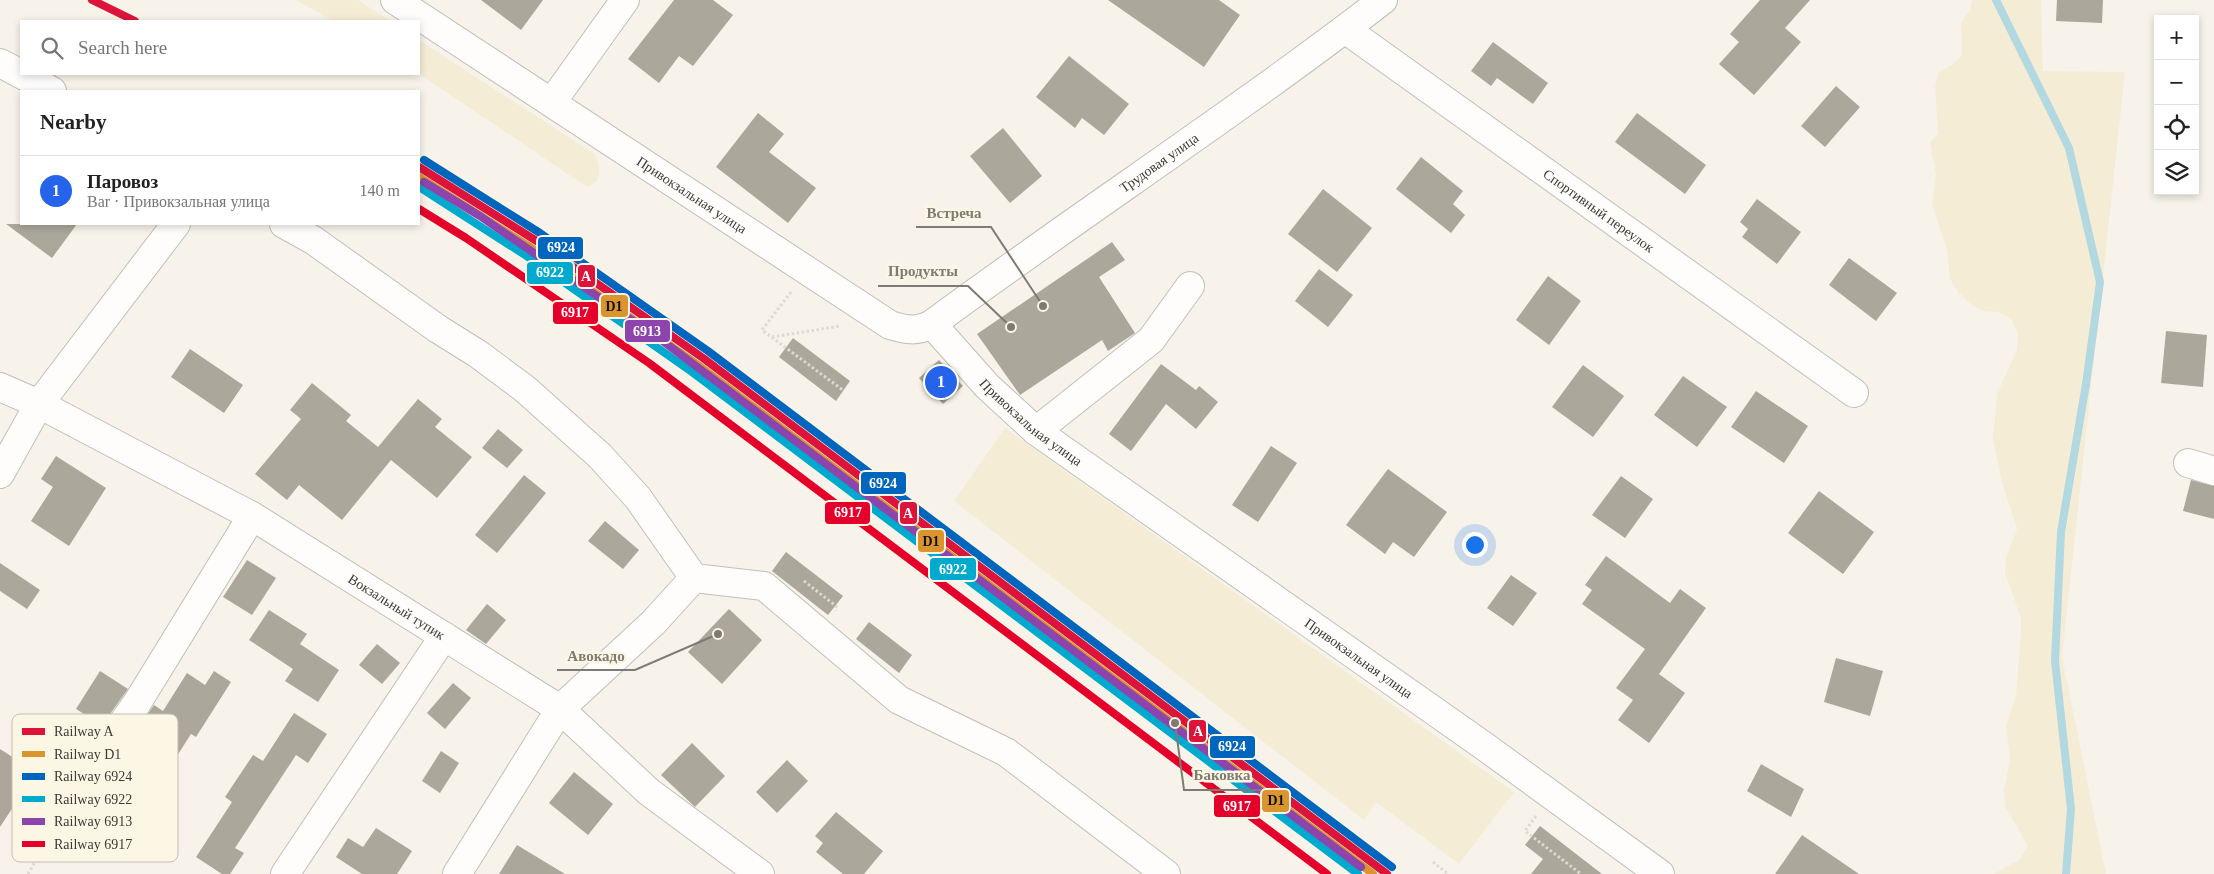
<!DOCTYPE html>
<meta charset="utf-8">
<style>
body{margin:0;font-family:Georgia,serif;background:#f6f6f6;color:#222}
.controls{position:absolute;right:15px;top:15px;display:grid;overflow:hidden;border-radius:0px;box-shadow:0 2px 8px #0003}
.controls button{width:45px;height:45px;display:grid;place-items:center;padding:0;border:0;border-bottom:1px solid #e0e0e0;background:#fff;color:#222;font:25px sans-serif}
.you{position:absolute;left:1474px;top:544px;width:18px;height:18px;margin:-12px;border:4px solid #fff;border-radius:50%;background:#1a73e8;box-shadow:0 0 0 8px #1a73e833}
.badge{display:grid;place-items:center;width:32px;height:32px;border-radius:50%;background:#2563eb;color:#fff;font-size:16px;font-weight:700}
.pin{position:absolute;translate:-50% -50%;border:2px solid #fff;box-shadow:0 1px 5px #0006}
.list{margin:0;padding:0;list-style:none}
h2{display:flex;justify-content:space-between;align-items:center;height:65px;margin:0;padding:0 20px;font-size:21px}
h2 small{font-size:16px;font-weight:400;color:#767676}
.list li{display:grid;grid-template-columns:32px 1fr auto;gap:15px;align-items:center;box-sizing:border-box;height:70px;padding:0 20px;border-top:1px solid #e0e0e0}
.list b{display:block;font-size:19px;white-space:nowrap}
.list p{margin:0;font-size:16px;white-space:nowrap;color:#767676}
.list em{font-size:16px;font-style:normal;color:#767676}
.icon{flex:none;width:28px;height:28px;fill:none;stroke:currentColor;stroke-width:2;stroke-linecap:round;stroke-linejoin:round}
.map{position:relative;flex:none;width:2214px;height:874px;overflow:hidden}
.search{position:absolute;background:#fff;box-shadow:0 2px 8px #0003;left:20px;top:20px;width:400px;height:55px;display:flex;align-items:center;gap:12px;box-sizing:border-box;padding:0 18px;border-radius:0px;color:#767676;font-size:19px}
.panel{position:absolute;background:#fff;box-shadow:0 2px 8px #0003;left:20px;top:90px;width:400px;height:135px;border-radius:0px}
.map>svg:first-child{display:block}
.green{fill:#f5ecd6}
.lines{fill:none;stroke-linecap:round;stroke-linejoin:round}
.stream{stroke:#b2d8e1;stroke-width:8}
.building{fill:#aba79b}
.minor-casing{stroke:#c2bfb8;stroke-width:30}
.path{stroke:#dbdad6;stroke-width:3;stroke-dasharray:2.5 2.5;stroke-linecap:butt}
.minor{stroke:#fefdfc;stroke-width:28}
.rail-1-casing{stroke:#fcf6e5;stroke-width:11}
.rail-2-casing{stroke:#fcf6e5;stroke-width:11}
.rail-3-casing{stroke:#fcf6e5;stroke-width:11}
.rail-4-casing{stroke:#fcf6e5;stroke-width:11}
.rail-5-casing{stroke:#fcf6e5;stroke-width:11}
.rail-6-casing{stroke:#fcf6e5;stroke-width:11}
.rail-1{stroke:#dc143c;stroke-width:8}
.rail-2{stroke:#db952e;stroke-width:8}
.rail-3{stroke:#0065bd;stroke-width:8}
.rail-4{stroke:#00a9ce;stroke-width:8}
.rail-5{stroke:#8e44ad;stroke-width:8}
.rail-6{stroke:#e4002b;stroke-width:8}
.labels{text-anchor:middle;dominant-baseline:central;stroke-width:5;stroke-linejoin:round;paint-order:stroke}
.street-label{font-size:14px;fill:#3c3a33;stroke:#fcf6e5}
.key{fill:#fcf6e5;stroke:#c2beb0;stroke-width:1}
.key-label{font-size:14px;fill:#3c3a33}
.leader{fill:none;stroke:#7d7b73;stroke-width:2}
.callout-dot{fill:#7d7b73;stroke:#fcf6e5;stroke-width:2}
.callout-label{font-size:15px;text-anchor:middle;font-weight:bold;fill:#7d7b73;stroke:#fcf6e5;stroke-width:5;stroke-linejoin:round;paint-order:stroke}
.line-badge{stroke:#fcf6e5;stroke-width:2}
.badge-label{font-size:14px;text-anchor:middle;font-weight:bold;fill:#fff}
.pale-badge-label{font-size:14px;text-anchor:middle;font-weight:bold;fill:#111}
</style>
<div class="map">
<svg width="2214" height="874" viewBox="0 0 2214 874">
<rect width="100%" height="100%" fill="#f7f3ea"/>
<g class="green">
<polygon points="296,0 358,0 390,21 333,21"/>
<polygon points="1972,0 2041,0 2043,71 2125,72 2062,657 2106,874 1994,874 2019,860 2028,846 2005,806 2004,791 2010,759 2006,726 2016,695 2021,632 2021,618 2005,573 2006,557 2017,529 2002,483 1993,439 1997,394 2017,350 2018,335 2012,320 1999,312 1984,311 1970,304 1959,293 1950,279 1947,250 1932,205 1936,174 1930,142 1938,134 1935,87 1938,73 1952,65 1962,55 1961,23 1970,10"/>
<path d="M419,40L593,153C600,163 601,170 597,181L589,186L584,185L419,74Z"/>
<polygon points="1005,428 1514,792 1459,864 1376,802 1364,820 954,501"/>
</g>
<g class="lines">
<polyline class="stream" points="1996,0 2069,148 2100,282 2086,384 2061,532 2055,661 2071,809 2066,874"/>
</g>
<g class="building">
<polygon points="481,0 543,0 521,30"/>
<polygon points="674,0 713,0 733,15 693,66 679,56 659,83 628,59"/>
<polygon points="1108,0 1219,0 1240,15 1204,67"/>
<polygon points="1760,0 1810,0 1785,28 1801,42 1754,95 1719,64 1739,42 1730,34"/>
<polygon points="2057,0 2103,0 2102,23 2056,21"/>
<polygon points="1493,42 1548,83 1533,104 1497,78 1491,86 1471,71"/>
<polygon points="1069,56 1129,104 1104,135 1082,118 1075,128 1036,97"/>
<polygon points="1836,86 1860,107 1825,147 1801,126"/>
<polygon points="758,113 784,134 769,152 816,188 788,223 716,167"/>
<polygon points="1637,113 1706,165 1685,194 1615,142"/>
<polygon points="1003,128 1042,176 1010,203 970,156"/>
<polygon points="1421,157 1463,191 1453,204 1465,215 1451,233 1396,189"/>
<polygon points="1323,189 1372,228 1337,272 1288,234"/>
<polygon points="1757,199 1801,232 1777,264 1742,237 1748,229 1740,222"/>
<polygon points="6,224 77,224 52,258"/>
<polygon points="1112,242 1125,260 1099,277 1135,333 1108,351 1102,340 1020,395 977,334"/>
<polygon points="1849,258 1897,293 1876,321 1829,285"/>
<polygon points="1319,269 1353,295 1328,327 1295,301"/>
<polygon points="1548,276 1581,301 1549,345 1516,320"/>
<polygon points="2166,331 2207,335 2203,387 2161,383"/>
<polygon points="793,338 850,381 836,401 779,357"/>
<polygon points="190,349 243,385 224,413 171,377"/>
<polygon points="939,360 963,386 943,404 919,378"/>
<polygon points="1161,364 1196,390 1199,386 1218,402 1196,429 1166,404 1131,451 1109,434"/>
<polygon points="1583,365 1624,396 1593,437 1552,407"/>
<polygon points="1683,376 1727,407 1697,447 1654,415"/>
<polygon points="312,383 351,415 346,421 378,447 418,399 442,419 435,427 472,457 437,498 391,460 342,520 299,485 287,500 255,474 301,419 290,410"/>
<polygon points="1756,391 1808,426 1784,463 1731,427"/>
<polygon points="498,429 523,450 507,468 482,448"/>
<polygon points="1271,446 1297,463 1258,522 1232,505"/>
<polygon points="56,456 106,488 69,546 31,521 53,487 41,479"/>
<polygon points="1388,469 1447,512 1414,557 1393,542 1385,554 1346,525"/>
<polygon points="524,475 546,493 497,553 475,535"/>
<polygon points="1621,476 1653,499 1625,538 1592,515"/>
<polygon points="2191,480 2214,486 2214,519 2183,511"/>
<polygon points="1819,491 1874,532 1843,574 1788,533"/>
<polygon points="605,521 639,550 623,569 588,541"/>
<polygon points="786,552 843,596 828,615 772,571"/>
<polygon points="1606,556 1670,603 1680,589 1706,608 1659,674 1685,693 1649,743 1618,720 1633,700 1616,688 1645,649 1582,604 1592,590 1585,585"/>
<polygon points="247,560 276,578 252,615 223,597"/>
<polygon points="0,563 40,590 27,609 0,591"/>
<polygon points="1511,575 1537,593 1513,626 1487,608"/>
<polygon points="487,604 506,620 486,644 466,630"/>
<polygon points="729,609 762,640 722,684 688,652"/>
<polygon points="269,610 307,634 300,644 339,670 318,702 285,681 293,669 249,640"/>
<polygon points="869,622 912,655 899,673 856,639"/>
<polygon points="377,644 400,663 382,684 359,665"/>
<polygon points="1836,658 1883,671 1870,716 1824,702"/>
<polygon points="100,671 128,689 102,725 76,709"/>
<polygon points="214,671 231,682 196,737 191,734 134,823 91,795 154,705 163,711 187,673 205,685"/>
<polygon points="453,683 471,698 445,729 427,713"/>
<polygon points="294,713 327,734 308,763 296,755 235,848 244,853 230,874 222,874 196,857 232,802 225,797 253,755 263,761"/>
<polygon points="692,743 725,776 695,807 661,775"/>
<polygon points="0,749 36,772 0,827"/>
<polygon points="441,751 459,763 440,793 422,781"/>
<polygon points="787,760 808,781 777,813 756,792"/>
<polygon points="1761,764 1804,789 1791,817 1747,791"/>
<polygon points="574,772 613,804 588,835 549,803"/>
<polygon points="836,812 883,851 864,874 843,874 816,852 823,843 815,836"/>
<polygon points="1540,826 1602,874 1531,874 1543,859 1525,845"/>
<polygon points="376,828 412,851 397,874 362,874 336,857 348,838 363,847"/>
<polygon points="1802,835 1859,874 1775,874"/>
<polygon points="517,845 565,874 499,874"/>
</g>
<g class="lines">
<defs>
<g id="minor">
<path id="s1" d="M395,0L890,325C906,330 917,332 932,324C1081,214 1236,113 1383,0"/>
<path id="s2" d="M1345,29L1854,393"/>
<polyline points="0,63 21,74"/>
<polyline points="21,74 52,91"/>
<polyline points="552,102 625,0"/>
<polyline points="284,224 313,240 438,329 478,354 525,389 600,456 638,498 694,578 764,586 899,700 1006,752 1166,874"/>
<path id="s3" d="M932,324L987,386L1036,431L1484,746L1660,874"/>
<path id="s4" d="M0,387L39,404L252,516L560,709L649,792L760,874"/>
<polyline points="1036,431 1151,340 1190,286"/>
<polyline points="2188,463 2214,471"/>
<polyline points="0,474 39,404 176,224"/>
<polyline points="84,777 137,703 252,516"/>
<polyline points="285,874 444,636"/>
<polyline points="457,874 560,709 653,623 694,578"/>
</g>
</defs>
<use href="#minor" class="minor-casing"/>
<g class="path">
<polyline points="791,292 762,330 844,391"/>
<polyline points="772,337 840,326"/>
<polyline points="873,535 939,586"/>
<polyline points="804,581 836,606 836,611"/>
<polyline points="1536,816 1525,831 1581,874"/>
<polyline points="1433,862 1448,874"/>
<polyline points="28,874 70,801"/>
</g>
<use href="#minor" class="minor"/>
<defs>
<g id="rail-1">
<polyline points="92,0 135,21"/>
<polyline points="419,167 535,240 703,358 1387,874"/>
</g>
<polyline id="rail-2" points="419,177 530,247 698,365 1373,874"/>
<polyline id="rail-3" points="424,160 540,233 708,351 1392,867"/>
<polyline id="rail-4" points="419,187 525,255 692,372 1358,874"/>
<polyline id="rail-5" points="424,182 480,216 664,342 1361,867"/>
<polyline id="rail-6" points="419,209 466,238 649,363 1327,874"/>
</defs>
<use href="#rail-1" class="rail-1-casing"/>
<use href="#rail-2" class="rail-2-casing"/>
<use href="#rail-3" class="rail-3-casing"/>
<use href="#rail-4" class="rail-4-casing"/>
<use href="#rail-5" class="rail-5-casing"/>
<use href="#rail-6" class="rail-6-casing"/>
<use href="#rail-1" class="rail-1"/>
<use href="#rail-2" class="rail-2"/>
<use href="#rail-3" class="rail-3"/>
<use href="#rail-4" class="rail-4"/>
<use href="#rail-5" class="rail-5"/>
<use href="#rail-6" class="rail-6"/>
</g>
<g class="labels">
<g class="street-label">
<text stroke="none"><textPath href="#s1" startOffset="914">Трудовая улица</textPath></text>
<text stroke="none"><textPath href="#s1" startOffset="355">Привокзальная улица</textPath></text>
<text stroke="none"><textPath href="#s2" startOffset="312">Спортивный переулок</textPath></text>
<text stroke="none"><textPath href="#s3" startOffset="140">Привокзальная улица</textPath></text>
<text stroke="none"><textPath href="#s4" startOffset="454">Вокзальный тупик</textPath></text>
<text stroke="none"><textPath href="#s3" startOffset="544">Привокзальная улица</textPath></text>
</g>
</g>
<rect x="12" y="714" width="166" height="148" rx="8" class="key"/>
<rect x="22" y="728" width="23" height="7" fill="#dc143c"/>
<rect x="22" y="751" width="23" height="6" fill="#db952e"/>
<rect x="22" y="773" width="23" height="7" fill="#0065bd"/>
<rect x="22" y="796" width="23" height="6" fill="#00a9ce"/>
<rect x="22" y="818" width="23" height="7" fill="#8e44ad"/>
<rect x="22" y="841" width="23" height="6" fill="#e4002b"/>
<g class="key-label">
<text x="54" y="736">Railway A</text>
<text x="54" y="759">Railway D1</text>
<text x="54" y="781">Railway 6924</text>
<text x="54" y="804">Railway 6922</text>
<text x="54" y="826">Railway 6913</text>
<text x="54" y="849">Railway 6917</text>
</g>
<path class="leader" d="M1043 306L991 227H916M1011 327L968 286H878M718 634L635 670H557M1175 723L1184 790H1261"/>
<g class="callout-dot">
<circle cx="1043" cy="306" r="5"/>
<circle cx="1011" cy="327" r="5"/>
<circle cx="718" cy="634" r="5"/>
<circle cx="1175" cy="723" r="5"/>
</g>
<g class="callout-label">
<text x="954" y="218">Встреча</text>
<text x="923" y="276">Продукты</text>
<text x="596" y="661">Авокадо</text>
<text x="1222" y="780">Баковка</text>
</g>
<g class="line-badge">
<rect x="537" y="236" width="47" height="24" rx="5" fill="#0065bd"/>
<rect x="526" y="261" width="48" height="24" rx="5" fill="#00a9ce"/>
<rect x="577" y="264" width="19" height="24" rx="5" fill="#dc143c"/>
<rect x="600" y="294" width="29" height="24" rx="5" fill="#db952e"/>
<rect x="552" y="301" width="47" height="24" rx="5" fill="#e4002b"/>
<rect x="624" y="319" width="47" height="24" rx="5" fill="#8e44ad"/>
<rect x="860" y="471" width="47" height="24" rx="5" fill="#0065bd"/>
<rect x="824" y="501" width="47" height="24" rx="5" fill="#e4002b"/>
<rect x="899" y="501" width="19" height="24" rx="5" fill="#dc143c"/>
<rect x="917" y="529" width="28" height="24" rx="5" fill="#db952e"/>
<rect x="929" y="557" width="48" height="24" rx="5" fill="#00a9ce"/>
<rect x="1188" y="719" width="19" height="24" rx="5" fill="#dc143c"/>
<rect x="1209" y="735" width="47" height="24" rx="5" fill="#0065bd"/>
<rect x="1261" y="789" width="29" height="24" rx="5" fill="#db952e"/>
<rect x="1213" y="794" width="48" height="24" rx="5" fill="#e4002b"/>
</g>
<g class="badge-label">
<text x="561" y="252">6924</text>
<text x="550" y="277">6922</text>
<text x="586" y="281">A</text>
<text x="575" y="317">6917</text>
<text x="647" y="336">6913</text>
<text x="883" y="488">6924</text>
<text x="848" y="517">6917</text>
<text x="908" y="518">A</text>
<text x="953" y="574">6922</text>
<text x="1198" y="736">A</text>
<text x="1232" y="751">6924</text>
<text x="1237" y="811">6917</text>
</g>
<g class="pale-badge-label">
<text x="614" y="311">D1</text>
<text x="931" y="546">D1</text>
<text x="1276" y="805">D1</text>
</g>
</svg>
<div class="controls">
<button>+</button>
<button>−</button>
<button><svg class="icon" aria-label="locate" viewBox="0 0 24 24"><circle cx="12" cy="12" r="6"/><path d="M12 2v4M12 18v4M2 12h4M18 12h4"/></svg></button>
<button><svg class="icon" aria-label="layers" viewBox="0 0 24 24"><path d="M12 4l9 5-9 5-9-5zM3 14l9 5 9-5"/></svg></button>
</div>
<div class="you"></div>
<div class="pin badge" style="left:941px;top:382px">1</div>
<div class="search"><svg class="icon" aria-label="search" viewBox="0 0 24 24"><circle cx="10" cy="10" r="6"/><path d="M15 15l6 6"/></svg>Search here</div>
<section class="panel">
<h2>Nearby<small></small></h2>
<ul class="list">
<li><span class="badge">1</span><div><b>Паровоз</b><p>Bar · Привокзальная улица</p></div><em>140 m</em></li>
</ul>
</section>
</div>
